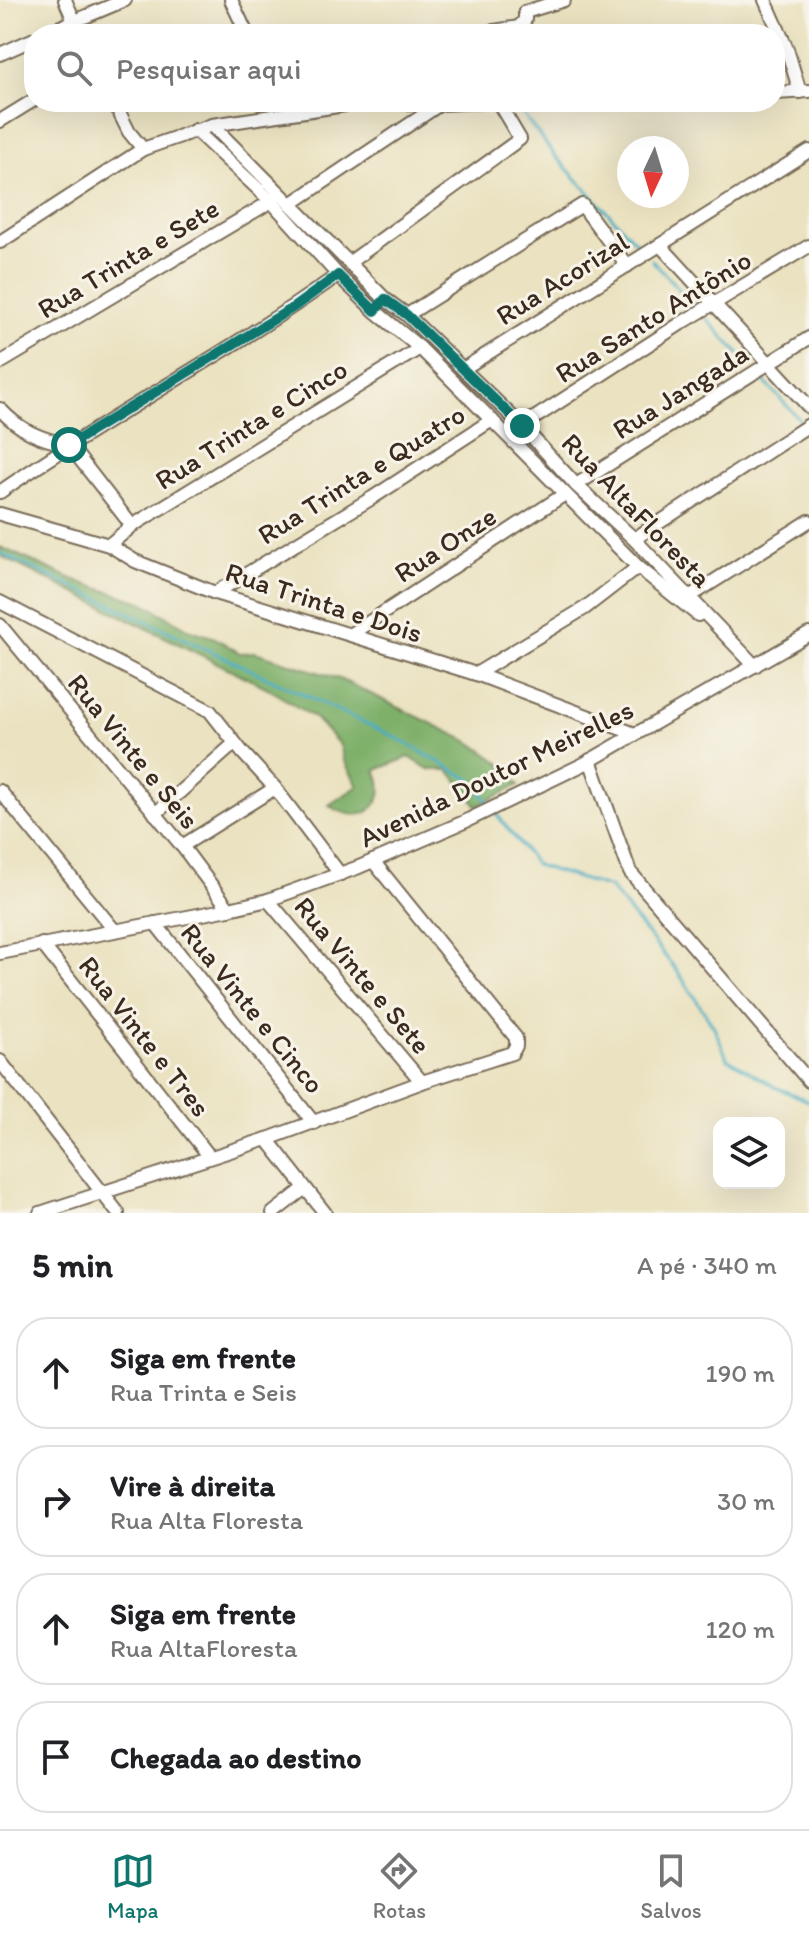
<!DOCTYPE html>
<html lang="pt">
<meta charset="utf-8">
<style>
body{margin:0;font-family:Itim,sans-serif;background:#f6f6f6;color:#202124}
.controls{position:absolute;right:24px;bottom:24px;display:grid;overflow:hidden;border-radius:16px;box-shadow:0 8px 32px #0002}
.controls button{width:72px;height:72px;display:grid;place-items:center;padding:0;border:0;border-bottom:2px solid #e0e0e0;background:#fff;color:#202124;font:40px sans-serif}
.compass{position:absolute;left:617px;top:136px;width:72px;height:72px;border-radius:50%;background:#fff;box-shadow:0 8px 32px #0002;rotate:184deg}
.stop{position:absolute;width:24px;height:24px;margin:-18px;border:6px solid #0f766e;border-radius:50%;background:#fff}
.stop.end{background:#0f766e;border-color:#fff;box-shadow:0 2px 8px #0008}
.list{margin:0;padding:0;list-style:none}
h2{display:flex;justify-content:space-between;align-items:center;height:104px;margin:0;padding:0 32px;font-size:34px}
h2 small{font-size:26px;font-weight:400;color:#757577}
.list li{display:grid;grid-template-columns:52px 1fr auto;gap:24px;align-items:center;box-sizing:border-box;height:112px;margin:0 16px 16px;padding:0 16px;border:2px solid #e0e0e0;border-radius:32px}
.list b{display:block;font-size:30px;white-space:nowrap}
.list p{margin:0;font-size:26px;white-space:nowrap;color:#757577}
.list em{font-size:26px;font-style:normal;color:#757577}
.icon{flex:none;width:44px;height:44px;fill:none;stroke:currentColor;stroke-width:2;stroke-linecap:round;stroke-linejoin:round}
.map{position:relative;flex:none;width:809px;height:1213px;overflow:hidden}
.search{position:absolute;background:#fff;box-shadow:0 8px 32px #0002;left:24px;right:24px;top:24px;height:88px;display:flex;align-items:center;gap:20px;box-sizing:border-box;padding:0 28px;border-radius:32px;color:#757577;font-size:30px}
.sheet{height:616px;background:#fff}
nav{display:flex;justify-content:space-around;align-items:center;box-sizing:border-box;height:112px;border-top:2px solid #e0e0e0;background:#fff;font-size:22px;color:#757577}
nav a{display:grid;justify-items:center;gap:4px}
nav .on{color:#0f766e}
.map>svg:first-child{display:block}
.forest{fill:#7fb06a;stroke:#5d6d44;stroke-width:2}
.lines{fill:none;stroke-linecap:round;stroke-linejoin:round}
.stream{stroke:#43acc2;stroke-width:3}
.minor-casing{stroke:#786a57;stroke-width:16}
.minor{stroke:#fff;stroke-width:12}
.route{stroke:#0f766e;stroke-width:10}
.labels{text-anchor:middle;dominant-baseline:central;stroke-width:6;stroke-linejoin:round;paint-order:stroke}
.street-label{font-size:28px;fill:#3b2a1e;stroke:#f7f3e8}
</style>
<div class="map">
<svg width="809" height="1213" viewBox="0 0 809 1213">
<rect width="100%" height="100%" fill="#f7f3e8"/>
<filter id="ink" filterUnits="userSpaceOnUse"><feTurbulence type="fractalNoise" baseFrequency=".0125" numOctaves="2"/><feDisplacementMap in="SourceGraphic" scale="16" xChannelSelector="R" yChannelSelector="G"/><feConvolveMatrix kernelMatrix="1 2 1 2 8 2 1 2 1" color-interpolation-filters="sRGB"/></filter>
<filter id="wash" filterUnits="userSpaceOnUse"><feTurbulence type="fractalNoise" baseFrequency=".006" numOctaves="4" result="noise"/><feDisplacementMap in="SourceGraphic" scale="32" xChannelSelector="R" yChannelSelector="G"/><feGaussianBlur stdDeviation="1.8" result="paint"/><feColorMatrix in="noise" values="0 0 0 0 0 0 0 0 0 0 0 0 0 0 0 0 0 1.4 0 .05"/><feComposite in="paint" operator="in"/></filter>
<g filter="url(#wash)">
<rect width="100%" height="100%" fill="#eae2c0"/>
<path class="forest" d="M0,547L79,582L142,602L188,629L215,638L240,653L255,652L342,680L472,743L499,762L519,785L477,806L449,770H430L409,757L376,770C393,806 360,828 329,805L358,786L344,761L340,745L316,719L266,687L0,556Z"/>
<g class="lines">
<g class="stream">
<polyline points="518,108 556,157 640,247"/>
<polyline points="652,260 694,306"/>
<polyline points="707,319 749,365"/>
<polyline points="761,378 800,420"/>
<polyline points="0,553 393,736 473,781 491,806"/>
<polyline points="495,812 536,865 610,888 678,972 714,1027 727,1058 775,1087 809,1101"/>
</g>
</g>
</g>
<g filter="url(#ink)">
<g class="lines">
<defs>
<g id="minor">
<polyline points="65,0 80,34"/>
<polyline points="231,0 247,34"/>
<polyline points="765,0 787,49 800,92"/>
<polyline points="525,12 564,0"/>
<polyline points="44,34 125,0"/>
<polyline points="476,34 519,27 525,20 525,12"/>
<polyline points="0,54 34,39"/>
<polyline points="775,93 809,91"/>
<polyline points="114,102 129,132 143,149"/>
<polyline points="0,121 34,100"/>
<polyline points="212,125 385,299 407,315 522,426 576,485 634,539 755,666"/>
<polyline points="195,130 271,201 338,275 375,311 420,348 638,567 698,615"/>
<polyline points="291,204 440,104"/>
<polyline points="0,242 143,149 212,125 365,102 440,104 485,102"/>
<polyline points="660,245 809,407"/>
<polyline points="350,262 520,139 498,102"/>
<polyline points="407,315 582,205 627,266"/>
<polyline points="0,363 275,199"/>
<polyline points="463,369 809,151"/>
<path d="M0,409C20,431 40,439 69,445L132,526"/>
<polyline points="522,426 680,324 809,246"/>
<polyline points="576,485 809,338"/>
<path d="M0,492C110,415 229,353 338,275"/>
<polyline points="0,514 109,545 135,561 215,593 476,674 635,734"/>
<polyline points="634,539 809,425"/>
<polyline points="109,545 132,526 420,348"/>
<polyline points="215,593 372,498 492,420"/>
<polyline points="689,597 809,521"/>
<polyline points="0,602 210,711 243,753 275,788"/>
<polyline points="0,625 182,846 229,909"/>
<polyline points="351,634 565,494"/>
<polyline points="476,674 585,608 638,567"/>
<polyline points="590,760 630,872 809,1081"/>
<polyline points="0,791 115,931"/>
<polyline points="155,814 235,743"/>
<polyline points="182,846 275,788 340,874"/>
<polyline points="268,900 422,1082"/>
<polyline points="155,923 314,1123"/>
<polyline points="42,944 210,1157"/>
<polyline points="0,953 229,909 268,900 359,867 464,822 584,764 809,634"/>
<polyline points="0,1061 118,1213"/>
<polyline points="267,1139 325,1213"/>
<polyline points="40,1213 273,1137 422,1082 512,1053 516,1046 516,1038 373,861"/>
<polyline points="273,1213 305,1188"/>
</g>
</defs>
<use href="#minor" class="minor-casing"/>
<use href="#minor" class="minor"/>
</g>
</g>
<g class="lines" filter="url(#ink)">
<polyline class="route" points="69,445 294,307 338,275 375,311 385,299 407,315 522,426"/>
</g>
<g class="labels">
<g class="street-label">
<text transform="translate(128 258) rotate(-31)">Rua Trinta e Sete</text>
<text transform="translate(562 278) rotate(-32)">Rua Acorizal</text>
<text transform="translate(653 316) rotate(-32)">Rua Santo Antônio</text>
<text transform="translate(680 391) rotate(-32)">Rua Jangada</text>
<text transform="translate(251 424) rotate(-32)">Rua Trinta e Cinco</text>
<text transform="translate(361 474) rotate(-32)">Rua Trinta e Quatro</text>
<text transform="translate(637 510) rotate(46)">Rua AltaFloresta</text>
<text transform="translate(445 544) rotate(-33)">Rua Onze</text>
<text transform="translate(324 602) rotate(18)">Rua Trinta e Dois</text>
<text transform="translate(134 751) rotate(51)">Rua Vinte e Seis</text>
<text transform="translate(496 773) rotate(-26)">Avenida Doutor Meirelles</text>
<text transform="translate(363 975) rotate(50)">Rua Vinte e Sete</text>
<text transform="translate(253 1008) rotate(51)">Rua Vinte e Cinco</text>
<text transform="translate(145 1036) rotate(52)">Rua Vinte e Tres</text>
</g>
</g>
</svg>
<div class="controls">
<button><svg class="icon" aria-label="layers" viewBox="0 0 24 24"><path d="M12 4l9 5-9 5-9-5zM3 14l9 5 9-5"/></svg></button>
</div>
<svg class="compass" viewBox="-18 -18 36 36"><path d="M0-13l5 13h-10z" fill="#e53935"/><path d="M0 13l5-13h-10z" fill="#757577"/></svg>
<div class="stop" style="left:69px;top:445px"></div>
<div class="stop end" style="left:522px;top:426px"></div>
<div class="search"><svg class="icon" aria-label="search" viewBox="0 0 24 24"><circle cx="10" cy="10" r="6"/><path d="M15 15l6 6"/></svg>Pesquisar aqui</div>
</div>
<section class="sheet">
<h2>5 min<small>A pé · 340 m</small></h2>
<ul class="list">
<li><svg class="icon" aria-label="ahead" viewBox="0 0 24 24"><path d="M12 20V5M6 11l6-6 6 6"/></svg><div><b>Siga em frente</b><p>Rua Trinta e Seis</p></div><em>190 m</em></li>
<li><svg class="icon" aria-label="right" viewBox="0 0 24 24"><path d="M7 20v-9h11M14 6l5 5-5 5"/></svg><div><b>Vire à direita</b><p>Rua Alta Floresta</p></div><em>30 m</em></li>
<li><svg class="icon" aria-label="ahead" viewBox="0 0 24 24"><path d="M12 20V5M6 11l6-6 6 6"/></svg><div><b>Siga em frente</b><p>Rua AltaFloresta</p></div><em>120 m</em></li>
<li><svg class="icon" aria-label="arrive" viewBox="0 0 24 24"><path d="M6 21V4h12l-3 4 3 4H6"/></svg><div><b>Chegada ao destino</b></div></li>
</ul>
</section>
<nav>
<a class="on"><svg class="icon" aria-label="map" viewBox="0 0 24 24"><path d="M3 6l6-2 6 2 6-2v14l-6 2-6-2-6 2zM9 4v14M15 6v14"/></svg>Mapa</a>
<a><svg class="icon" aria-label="directions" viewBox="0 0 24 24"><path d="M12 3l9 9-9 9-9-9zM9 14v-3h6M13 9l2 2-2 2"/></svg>Rotas</a>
<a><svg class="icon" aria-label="saved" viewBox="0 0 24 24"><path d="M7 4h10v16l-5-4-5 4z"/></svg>Salvos</a>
</nav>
